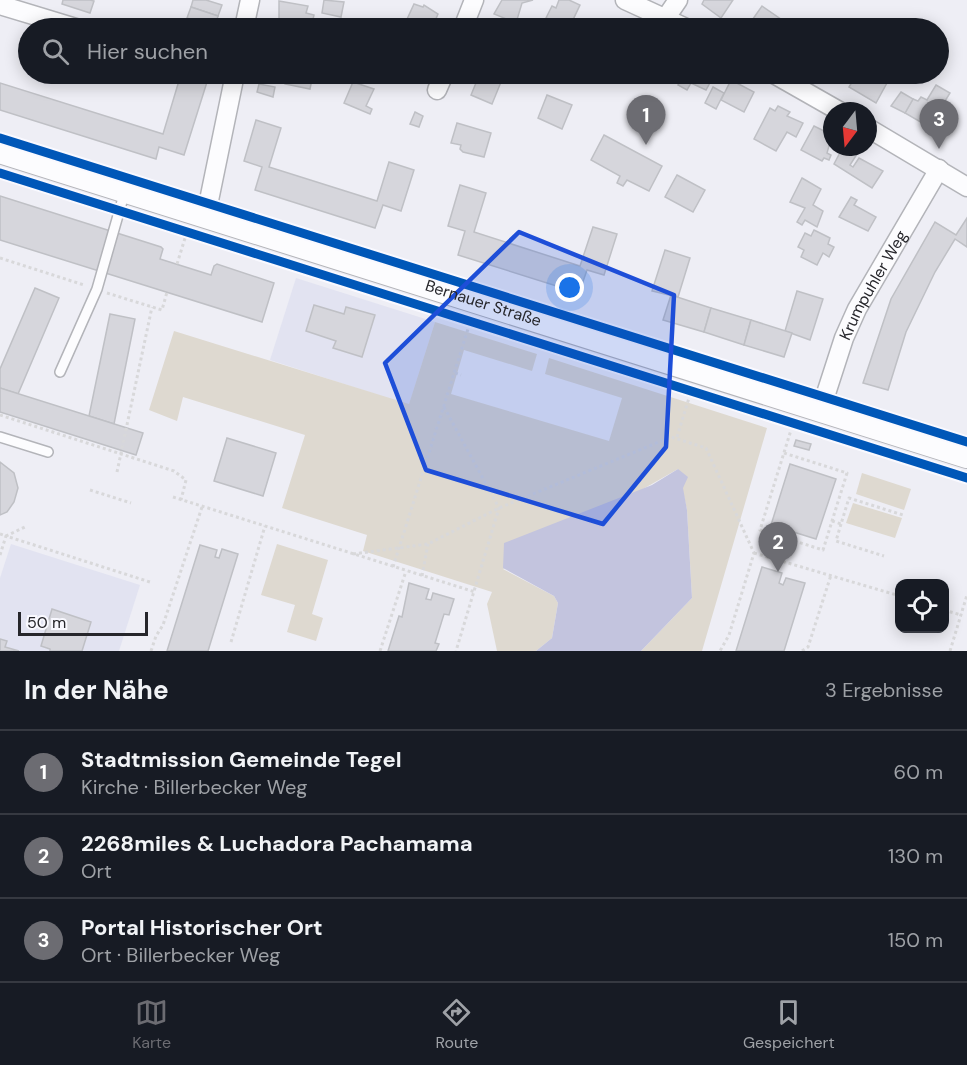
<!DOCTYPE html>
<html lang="de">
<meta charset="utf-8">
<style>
body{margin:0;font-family:"DM Sans",sans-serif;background:#242831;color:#f1f3f6}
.controls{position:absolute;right:18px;bottom:18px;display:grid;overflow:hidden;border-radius:12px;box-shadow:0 3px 15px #0003}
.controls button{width:54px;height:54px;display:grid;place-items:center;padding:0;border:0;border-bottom:2px solid #363941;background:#171b24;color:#f1f3f6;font:30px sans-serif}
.compass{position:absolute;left:823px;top:102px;width:54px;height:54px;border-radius:50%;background:#171b24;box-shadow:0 3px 15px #0003;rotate:196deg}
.scale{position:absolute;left:18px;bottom:15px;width:130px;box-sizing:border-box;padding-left:6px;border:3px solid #26262b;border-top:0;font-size:16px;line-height:21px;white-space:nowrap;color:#26262b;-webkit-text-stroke:4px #f9f9ff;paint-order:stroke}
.you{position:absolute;left:570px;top:288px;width:21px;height:21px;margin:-15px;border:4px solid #fff;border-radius:50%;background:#1a73e8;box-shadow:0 0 0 9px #1a73e833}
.badge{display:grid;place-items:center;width:39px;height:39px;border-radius:50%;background:#6c6c72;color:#fff;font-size:20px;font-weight:700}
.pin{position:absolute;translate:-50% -50px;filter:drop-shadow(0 2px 3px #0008)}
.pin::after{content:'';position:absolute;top:32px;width:21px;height:18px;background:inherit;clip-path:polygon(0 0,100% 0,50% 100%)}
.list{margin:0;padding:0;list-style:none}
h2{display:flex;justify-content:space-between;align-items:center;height:78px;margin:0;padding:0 24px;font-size:26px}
h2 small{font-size:20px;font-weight:400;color:#9ea1a6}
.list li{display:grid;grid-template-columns:39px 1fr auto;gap:18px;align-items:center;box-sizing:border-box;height:84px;padding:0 24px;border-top:2px solid #363941}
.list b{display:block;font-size:22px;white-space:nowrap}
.list p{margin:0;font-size:20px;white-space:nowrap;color:#9ea1a6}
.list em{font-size:20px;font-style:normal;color:#9ea1a6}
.icon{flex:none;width:33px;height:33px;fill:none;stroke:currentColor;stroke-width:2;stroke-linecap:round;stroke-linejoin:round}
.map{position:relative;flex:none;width:967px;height:651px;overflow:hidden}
.search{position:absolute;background:#171b24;box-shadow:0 3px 15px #0003;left:18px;right:18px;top:18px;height:66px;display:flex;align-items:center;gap:15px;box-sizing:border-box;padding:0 21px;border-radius:33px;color:#9ea1a6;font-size:22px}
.sheet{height:330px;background:#171b24}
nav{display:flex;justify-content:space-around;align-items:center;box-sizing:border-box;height:84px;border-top:2px solid #363941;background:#171b24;font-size:16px;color:#9ea1a6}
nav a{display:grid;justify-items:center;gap:3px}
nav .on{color:#6c6c72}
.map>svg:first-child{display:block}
.built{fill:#e2e3f1}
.green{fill:#ded9d0}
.water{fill:#c3c4de}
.building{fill:#d6d6dc;stroke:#bfc0c5;stroke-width:1.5}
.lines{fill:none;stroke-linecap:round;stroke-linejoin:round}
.service-casing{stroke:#b3b4b9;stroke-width:12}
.minor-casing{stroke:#b3b4b9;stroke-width:21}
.secondary-casing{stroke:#b3b4b9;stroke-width:28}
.path{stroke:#d8d8da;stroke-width:3;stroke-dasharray:3 3;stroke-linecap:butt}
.service{stroke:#fcfcfe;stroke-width:9}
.minor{stroke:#fcfcfe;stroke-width:18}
.secondary{stroke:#fcfcfe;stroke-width:26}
.cycleway-casing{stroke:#f9f9ff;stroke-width:13}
.cycleway{stroke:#0057b8;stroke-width:9}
.marked{fill:#1d4ed8;fill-opacity:0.2;stroke:#1d4ed8;stroke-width:4.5;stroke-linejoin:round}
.labels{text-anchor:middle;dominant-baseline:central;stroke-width:6;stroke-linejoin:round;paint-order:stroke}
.street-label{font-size:16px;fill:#26262b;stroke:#f9f9ff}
</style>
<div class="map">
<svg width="967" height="651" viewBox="0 0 967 651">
<rect width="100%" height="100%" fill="#eeeef5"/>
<g class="built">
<polygon points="296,278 435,322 409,405 270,360"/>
<polygon points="11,544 140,585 119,651 0,651 0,578"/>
</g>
<g class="green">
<polygon points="435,322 537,354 532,371 464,350 451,394 609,441 622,398 545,374 549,358 767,428 702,651 641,651 692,598 687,510 678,469 503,569 554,596 558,603 552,638 536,651 497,651 487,604 492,592 363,551 367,535 282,508 305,435 183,397 177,421 149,410 174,331 409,404"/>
<polygon points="862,473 911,489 904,510 856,494"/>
<polygon points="853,503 902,518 895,538 846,523"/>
<polygon points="277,544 328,560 312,614 323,618 316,641 287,632 295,605 261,595"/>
</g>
<polygon class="water" points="678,469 688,477 683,488 687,510 692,598 641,651 536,651 552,638 558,603 554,596 503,568 504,543 652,485"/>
<g class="building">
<polygon points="63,0 90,0 94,1 90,13 62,4"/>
<polygon points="193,0 206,0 222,5 218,16 191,7"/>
<polygon points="324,0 344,2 341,17 322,13"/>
<polygon points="502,0 533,0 522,3 516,23 494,14"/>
<polygon points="559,0 569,0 580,5 570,26 546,18 552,6 556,8"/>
<polygon points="704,0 733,0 721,18 702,4"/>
<polygon points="279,1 308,6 306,13 314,15 311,28 274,28 275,22 279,23"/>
<polygon points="414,4 423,7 424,5 438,14 432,28 435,28 403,28"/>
<polygon points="762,6 785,22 781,28 753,28 748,26"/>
<polygon points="191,7 218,16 215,27 187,18"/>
<polygon points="192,20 215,27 214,28 190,28"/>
<polygon points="181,74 207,82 184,155 159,147 156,159 0,110 0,83 163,134"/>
<polygon points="287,74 313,74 310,89 285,84"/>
<polygon points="680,74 707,74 712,79 706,90 691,83 687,90 678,85 682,78 679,76"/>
<polygon points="857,74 875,74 888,81 876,103 849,87"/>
<polygon points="478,78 489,83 491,78 501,82 492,104 471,95"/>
<polygon points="731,80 754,92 744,112 721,100"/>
<polygon points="353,82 374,89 366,106 372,109 370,114 344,103"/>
<polygon points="259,84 275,87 273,97 257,92"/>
<polygon points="936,85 950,93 937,114 932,111 924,124 905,113 913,99 918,101 921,97 927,100"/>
<polygon points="713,87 724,93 716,109 705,103"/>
<polygon points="901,92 913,99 905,113 891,106"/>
<polygon points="547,95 572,105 562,129 538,118"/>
<polygon points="778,106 790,112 787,116 803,123 796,137 787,132 776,151 754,139 770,108 775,111"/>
<polygon points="415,112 423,116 419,127 410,124"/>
<polygon points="256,120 281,128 269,167 377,201 389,162 414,170 401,211 383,205 375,228 255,190 262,167 244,161"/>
<polygon points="457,123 491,133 484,157 463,152 460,149 461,145 451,143"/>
<polygon points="814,126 832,135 827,153 831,155 829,160 824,158 822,161 801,150"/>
<polygon points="604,135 662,166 649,191 627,180 623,186 617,183 620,176 591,160"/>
<polygon points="843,147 857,154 850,165 853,167 859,158 883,171 872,188 834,164"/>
<polygon points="677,175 705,190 693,212 665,197"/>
<polygon points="802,178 821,189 813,205 823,211 817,227 805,220 802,225 797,222 805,208 790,202"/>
<polygon points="460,185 486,193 474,232 580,266 593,227 617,234 604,275 587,270 579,293 458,255 465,231 448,226"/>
<polygon points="0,196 161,247 163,249 160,259 211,275 214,266 217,264 274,283 262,322 0,240"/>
<polygon points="851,197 857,200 854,205 876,217 868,231 839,217"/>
<polygon points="967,218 967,247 955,239 935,272 906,332 888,390 863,383 891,299 935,222 956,235"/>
<polygon points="814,230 830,238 828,244 834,247 829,257 823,253 817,265 801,257 804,250 798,247 805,233 811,236"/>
<polygon points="665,250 690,258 678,297 652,291"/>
<polygon points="35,288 59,298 18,394 0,388 0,369"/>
<polygon points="797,291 823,299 810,340 785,331"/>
<polygon points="671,295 711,308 704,332 663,320"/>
<polygon points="314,305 344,314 346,307 375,315 362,357 333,348 336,341 306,331"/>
<polygon points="711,308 751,320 744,345 704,332"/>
<polygon points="110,314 135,319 114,424 89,416"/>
<polygon points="751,320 792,333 784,357 744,345"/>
<polygon points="0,388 143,433 136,455 0,412"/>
<polygon points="227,438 276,453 263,496 214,481"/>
<polygon points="796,440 811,444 809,450 794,446"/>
<polygon points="0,462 14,473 18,488 14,502 7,512 0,515"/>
<polygon points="790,464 836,479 816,539 771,525"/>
<polygon points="200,545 217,550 215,557 219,558 222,549 238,554 208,651 167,651"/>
<polygon points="762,567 782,573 779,583 783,585 786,578 805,583 784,651 736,651"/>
<polygon points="409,583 429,589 426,599 431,600 433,593 454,599 449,615 444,614 435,643 439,644 436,651 388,651 399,616 402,617"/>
<polygon points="52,609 91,622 82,651 50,651 50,649 41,646"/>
<polygon points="0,639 7,641 5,647 19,651 0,651"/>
</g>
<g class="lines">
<defs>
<g id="service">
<polyline points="60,372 97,289 125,191"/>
<polyline points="0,437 48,452"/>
</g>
<g id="minor">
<polyline points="625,0 686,28"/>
<polyline points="0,5 76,28"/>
<polyline points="665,19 678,0"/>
<polyline points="244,28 250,0"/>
<polyline points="463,28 474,0"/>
<polyline points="774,74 839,111"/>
<polyline points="437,90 444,74"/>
<polyline points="868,128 967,187"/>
<polyline points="206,215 235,74"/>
<path id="s1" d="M821,409L844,338L857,309L939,169"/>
</g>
<g id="secondary">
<path id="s2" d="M0,150L967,455"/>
</g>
</defs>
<use href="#service" class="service-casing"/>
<use href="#minor" class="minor-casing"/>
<use href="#secondary" class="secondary-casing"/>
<g class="path">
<polyline points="0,258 84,285"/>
<polyline points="177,264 186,235"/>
<polyline points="107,293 162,310 167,292"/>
<polyline points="455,373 461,375"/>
<polyline points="444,407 499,508 456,651"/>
<polyline points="0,415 174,471 186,480 181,500"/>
<polyline points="677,437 689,398"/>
<polyline points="821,439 824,431"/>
<polyline points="784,453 847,473 823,550 760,530 791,430"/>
<polyline points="117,472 152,307"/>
<polyline points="90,490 131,503"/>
<polyline points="173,497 475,592"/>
<polyline points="832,521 841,524 849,498 903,515"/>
<polyline points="841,524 836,541 884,556"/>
<polyline points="0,534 6,536 27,526"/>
<polyline points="754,553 900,596"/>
<polyline points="353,554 428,544 499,508 671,437 706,448 754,553 729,635 720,651"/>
<polyline points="0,555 6,536 150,582"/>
<polyline points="393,567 468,329"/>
<polyline points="422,576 428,544"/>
<polyline points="944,610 961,615"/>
<polyline points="231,642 265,526"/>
<polyline points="151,651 156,636 163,625 202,507"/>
<polyline points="380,651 406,571"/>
<polyline points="802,651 808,647 831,575"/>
<polyline points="950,651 967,595"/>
</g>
<use href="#service" class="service"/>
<use href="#minor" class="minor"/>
<use href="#secondary" class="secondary"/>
<defs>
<g id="cycleway">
<polyline points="0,138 967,442"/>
<polyline points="0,173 967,478"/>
</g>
</defs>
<use href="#cycleway" class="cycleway-casing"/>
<use href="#cycleway" class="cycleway"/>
</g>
<path class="marked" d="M519,232L674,295L666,447L603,524L426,470L385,363Z"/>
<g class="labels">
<g class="street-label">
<text stroke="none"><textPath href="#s1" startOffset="135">Krumpuhler Weg</textPath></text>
<text stroke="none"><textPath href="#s2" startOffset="507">Bernauer Straße</textPath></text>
</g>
</g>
</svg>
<div class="controls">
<button><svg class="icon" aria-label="locate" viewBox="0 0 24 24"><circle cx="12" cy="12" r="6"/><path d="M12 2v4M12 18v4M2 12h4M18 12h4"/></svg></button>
</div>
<svg class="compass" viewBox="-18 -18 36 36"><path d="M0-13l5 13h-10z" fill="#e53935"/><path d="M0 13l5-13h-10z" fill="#9ea1a6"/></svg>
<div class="scale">50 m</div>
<div class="you"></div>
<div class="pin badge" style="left:646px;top:145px">1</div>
<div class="pin badge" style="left:778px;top:572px">2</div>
<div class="pin badge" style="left:939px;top:149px">3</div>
<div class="search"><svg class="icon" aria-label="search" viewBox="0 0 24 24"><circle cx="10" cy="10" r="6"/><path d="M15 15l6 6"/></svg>Hier suchen</div>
</div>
<section class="sheet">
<h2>In der Nähe<small>3 Ergebnisse</small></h2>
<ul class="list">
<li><span class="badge">1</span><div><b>Stadtmission Gemeinde Tegel</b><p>Kirche · Billerbecker Weg</p></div><em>60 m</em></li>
<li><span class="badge">2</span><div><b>2268miles &amp; Luchadora Pachamama</b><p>Ort</p></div><em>130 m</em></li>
<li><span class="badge">3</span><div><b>Portal Historischer Ort</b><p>Ort · Billerbecker Weg</p></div><em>150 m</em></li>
</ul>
</section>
<nav>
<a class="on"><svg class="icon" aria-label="map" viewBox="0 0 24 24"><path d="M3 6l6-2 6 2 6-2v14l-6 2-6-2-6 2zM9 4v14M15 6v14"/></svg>Karte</a>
<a><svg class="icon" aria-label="directions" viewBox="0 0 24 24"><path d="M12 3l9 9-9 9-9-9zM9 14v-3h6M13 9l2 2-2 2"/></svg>Route</a>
<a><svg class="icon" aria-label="saved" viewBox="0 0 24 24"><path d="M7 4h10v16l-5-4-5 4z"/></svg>Gespeichert</a>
</nav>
